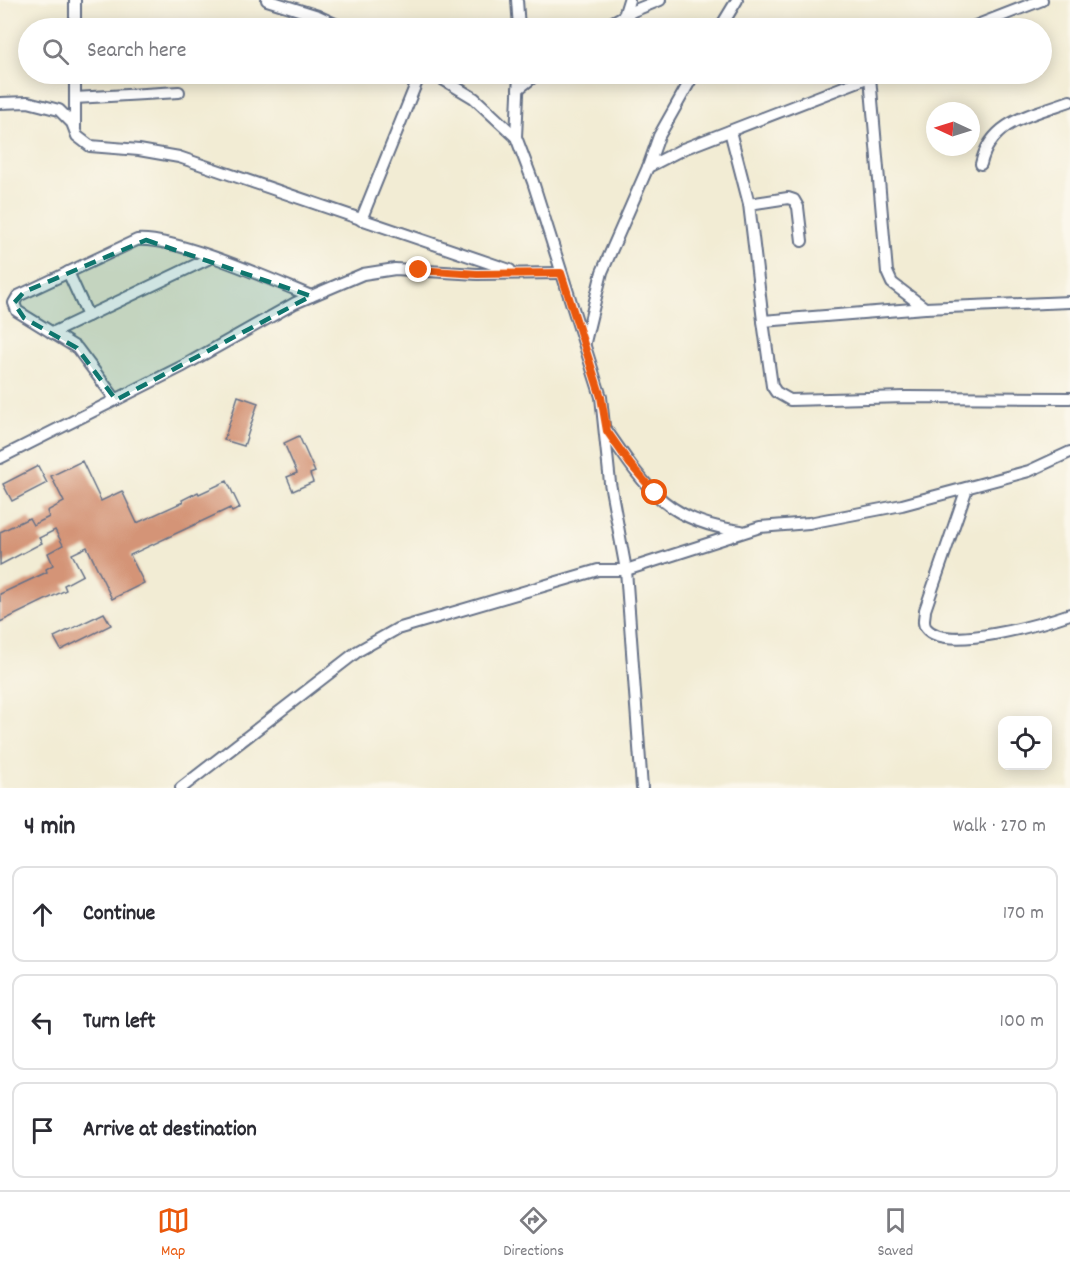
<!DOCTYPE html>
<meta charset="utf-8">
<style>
body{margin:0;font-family:Dekko,sans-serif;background:#f2f2f3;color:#2b2b33}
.controls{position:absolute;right:18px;bottom:18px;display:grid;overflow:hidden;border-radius:12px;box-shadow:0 3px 15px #0003}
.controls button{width:54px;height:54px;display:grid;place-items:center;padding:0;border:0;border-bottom:2px solid #e1e1e2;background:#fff;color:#2b2b33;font:30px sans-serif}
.compass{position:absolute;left:926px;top:102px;width:54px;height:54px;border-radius:50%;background:#fff;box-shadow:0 3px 15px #0003;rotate:274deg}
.stop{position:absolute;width:18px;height:18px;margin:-14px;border:4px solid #ea580c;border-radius:50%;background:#fff}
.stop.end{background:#ea580c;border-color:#fff;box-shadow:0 2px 6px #0008}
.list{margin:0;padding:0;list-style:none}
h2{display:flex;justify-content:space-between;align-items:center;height:78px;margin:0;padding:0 24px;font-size:26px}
h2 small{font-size:20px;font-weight:400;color:#7c7c81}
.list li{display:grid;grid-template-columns:39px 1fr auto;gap:18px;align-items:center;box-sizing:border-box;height:96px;margin:0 12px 12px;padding:0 12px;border:2px solid #e1e1e2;border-radius:12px}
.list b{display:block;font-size:22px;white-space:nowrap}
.list em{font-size:20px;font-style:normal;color:#7c7c81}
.icon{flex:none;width:33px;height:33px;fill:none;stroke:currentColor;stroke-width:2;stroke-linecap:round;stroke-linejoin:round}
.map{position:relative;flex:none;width:1070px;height:788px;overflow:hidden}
.search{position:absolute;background:#fff;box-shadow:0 3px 15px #0003;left:18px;right:18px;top:18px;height:66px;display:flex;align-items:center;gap:15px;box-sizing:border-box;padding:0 21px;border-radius:33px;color:#7c7c81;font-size:22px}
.sheet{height:402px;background:#fff}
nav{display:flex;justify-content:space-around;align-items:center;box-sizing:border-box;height:84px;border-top:2px solid #e1e1e2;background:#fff;font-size:16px;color:#7c7c81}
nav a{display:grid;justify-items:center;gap:3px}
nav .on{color:#ea580c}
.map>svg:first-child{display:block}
.building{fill:#d49477}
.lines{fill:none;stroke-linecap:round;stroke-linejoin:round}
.street-casing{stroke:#667187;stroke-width:14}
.street{stroke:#fff;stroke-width:10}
.route{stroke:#ea580c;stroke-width:8}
.marked{fill:#0f766e;fill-opacity:0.2;stroke:#0f766e;stroke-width:4.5;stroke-dasharray:12 8;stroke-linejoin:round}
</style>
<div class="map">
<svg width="1070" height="788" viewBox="0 0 1070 788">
<rect width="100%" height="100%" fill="#fbf7ec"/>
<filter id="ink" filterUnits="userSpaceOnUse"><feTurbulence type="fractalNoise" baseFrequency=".0167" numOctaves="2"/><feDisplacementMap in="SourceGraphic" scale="12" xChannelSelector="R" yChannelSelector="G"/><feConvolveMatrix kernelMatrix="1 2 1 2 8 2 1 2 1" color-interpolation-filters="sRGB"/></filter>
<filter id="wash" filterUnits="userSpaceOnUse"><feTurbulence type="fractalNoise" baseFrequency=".008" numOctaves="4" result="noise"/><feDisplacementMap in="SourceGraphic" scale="24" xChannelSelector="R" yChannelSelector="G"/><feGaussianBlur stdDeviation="1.35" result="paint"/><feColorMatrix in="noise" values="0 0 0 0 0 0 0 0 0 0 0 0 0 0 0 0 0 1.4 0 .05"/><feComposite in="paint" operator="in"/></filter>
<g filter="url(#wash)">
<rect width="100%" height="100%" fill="#f2ecd4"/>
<g id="blocks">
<g class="building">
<polygon points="238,396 258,403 244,446 224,440"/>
<polygon points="299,436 315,472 310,474 313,482 293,491 287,477 297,473 284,443"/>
<polygon points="82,461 101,501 122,491 137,523 183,502 182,500 198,492 199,494 227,481 240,508 232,512 230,508 130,555 144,583 112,599 87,547 72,554 83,575 64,585 66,590 0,622 0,594 47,572 46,569 53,565 48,553 63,545 55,530 39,538 42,543 0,565 0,532 29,518 33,525 49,517 47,511 64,502 51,476"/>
<polygon points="38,466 47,483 12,501 3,484"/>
<polygon points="104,613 111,625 61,650 54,637"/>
</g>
</g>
</g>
<g filter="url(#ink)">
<use href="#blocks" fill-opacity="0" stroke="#667187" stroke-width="1.5"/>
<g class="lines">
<defs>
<g id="street">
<polyline points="75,0 75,28"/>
<polyline points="267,0 318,16 344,28"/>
<polyline points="517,0 519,28"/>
<polyline points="624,16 629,0"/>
<polyline points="602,28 633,11 660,0"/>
<polyline points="720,28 737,0"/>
<polyline points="970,28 1042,0"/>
<polyline points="75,74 75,128"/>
<polyline points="434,74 474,98 516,137 533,182 601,397 610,483 626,570 642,788"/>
<polyline points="870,77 887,272 892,283 925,308"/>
<polyline points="518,89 537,74"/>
<polyline points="75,98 179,92"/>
<polyline points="0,103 28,102 59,110 72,123 77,136 90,146 139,150 179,157 510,270"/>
<polyline points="730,131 749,204 763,321 925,308 1070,302"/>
<polyline points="516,137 519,74"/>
<path d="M981,164C991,120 1032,115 1070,101"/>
<polyline points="648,167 659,136 694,74"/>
<polyline points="749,204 788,198 794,200 798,207 802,241"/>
<polyline points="361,220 420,74"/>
<polyline points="68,272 88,316"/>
<polyline points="763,321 772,386 776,392 790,400 906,397 1070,398"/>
<polyline points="52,333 210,258"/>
<polyline points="585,342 602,272 648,167 683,149 877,74"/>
<path d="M116,400L77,348L17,311L14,303L18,296L137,240C176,237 272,280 311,296"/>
<path d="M607,431C647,489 667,522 741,531"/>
<polyline points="0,458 183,366 295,303 363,274 395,269 477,274 561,273"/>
<path d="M967,488L925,610C925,616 922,623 926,628C945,653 1044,623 1070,614"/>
<polyline points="181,788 358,651 397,629 598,570 626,570 760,527 809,523 902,505 1029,471 1070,452"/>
</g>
</defs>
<use href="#street" class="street-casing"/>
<use href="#street" class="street"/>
</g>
</g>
<g class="lines" filter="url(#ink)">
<polyline class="route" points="419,270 477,274 561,273 601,397 607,431 630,464 655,493"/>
</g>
<path class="marked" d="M146,240L311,296L116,400L77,348L24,318L14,303L24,292Z"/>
</svg>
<div class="controls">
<button><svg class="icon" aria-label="locate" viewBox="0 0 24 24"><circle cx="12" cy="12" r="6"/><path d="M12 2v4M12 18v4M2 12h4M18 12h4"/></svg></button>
</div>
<svg class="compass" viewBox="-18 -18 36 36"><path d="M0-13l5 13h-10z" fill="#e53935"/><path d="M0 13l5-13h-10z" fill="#7c7c81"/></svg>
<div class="stop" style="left:655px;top:493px"></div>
<div class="stop end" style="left:419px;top:270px"></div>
<div class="search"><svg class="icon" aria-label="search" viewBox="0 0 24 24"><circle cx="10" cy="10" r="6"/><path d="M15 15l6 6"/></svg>Search here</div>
</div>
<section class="sheet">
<h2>4 min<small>Walk · 270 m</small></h2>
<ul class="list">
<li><svg class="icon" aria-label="ahead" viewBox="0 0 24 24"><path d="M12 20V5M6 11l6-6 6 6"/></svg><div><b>Continue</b></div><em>170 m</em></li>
<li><svg class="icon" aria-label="left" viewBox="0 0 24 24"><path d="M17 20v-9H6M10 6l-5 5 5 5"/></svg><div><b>Turn left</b></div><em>100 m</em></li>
<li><svg class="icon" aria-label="arrive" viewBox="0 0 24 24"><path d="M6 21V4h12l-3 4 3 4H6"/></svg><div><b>Arrive at destination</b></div></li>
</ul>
</section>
<nav>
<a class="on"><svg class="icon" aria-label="map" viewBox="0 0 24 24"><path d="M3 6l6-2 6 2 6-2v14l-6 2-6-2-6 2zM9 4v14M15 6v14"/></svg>Map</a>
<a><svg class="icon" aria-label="directions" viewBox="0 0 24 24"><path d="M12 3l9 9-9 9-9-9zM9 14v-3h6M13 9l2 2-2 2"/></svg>Directions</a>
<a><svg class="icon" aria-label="saved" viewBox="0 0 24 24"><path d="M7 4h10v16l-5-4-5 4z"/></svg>Saved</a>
</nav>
